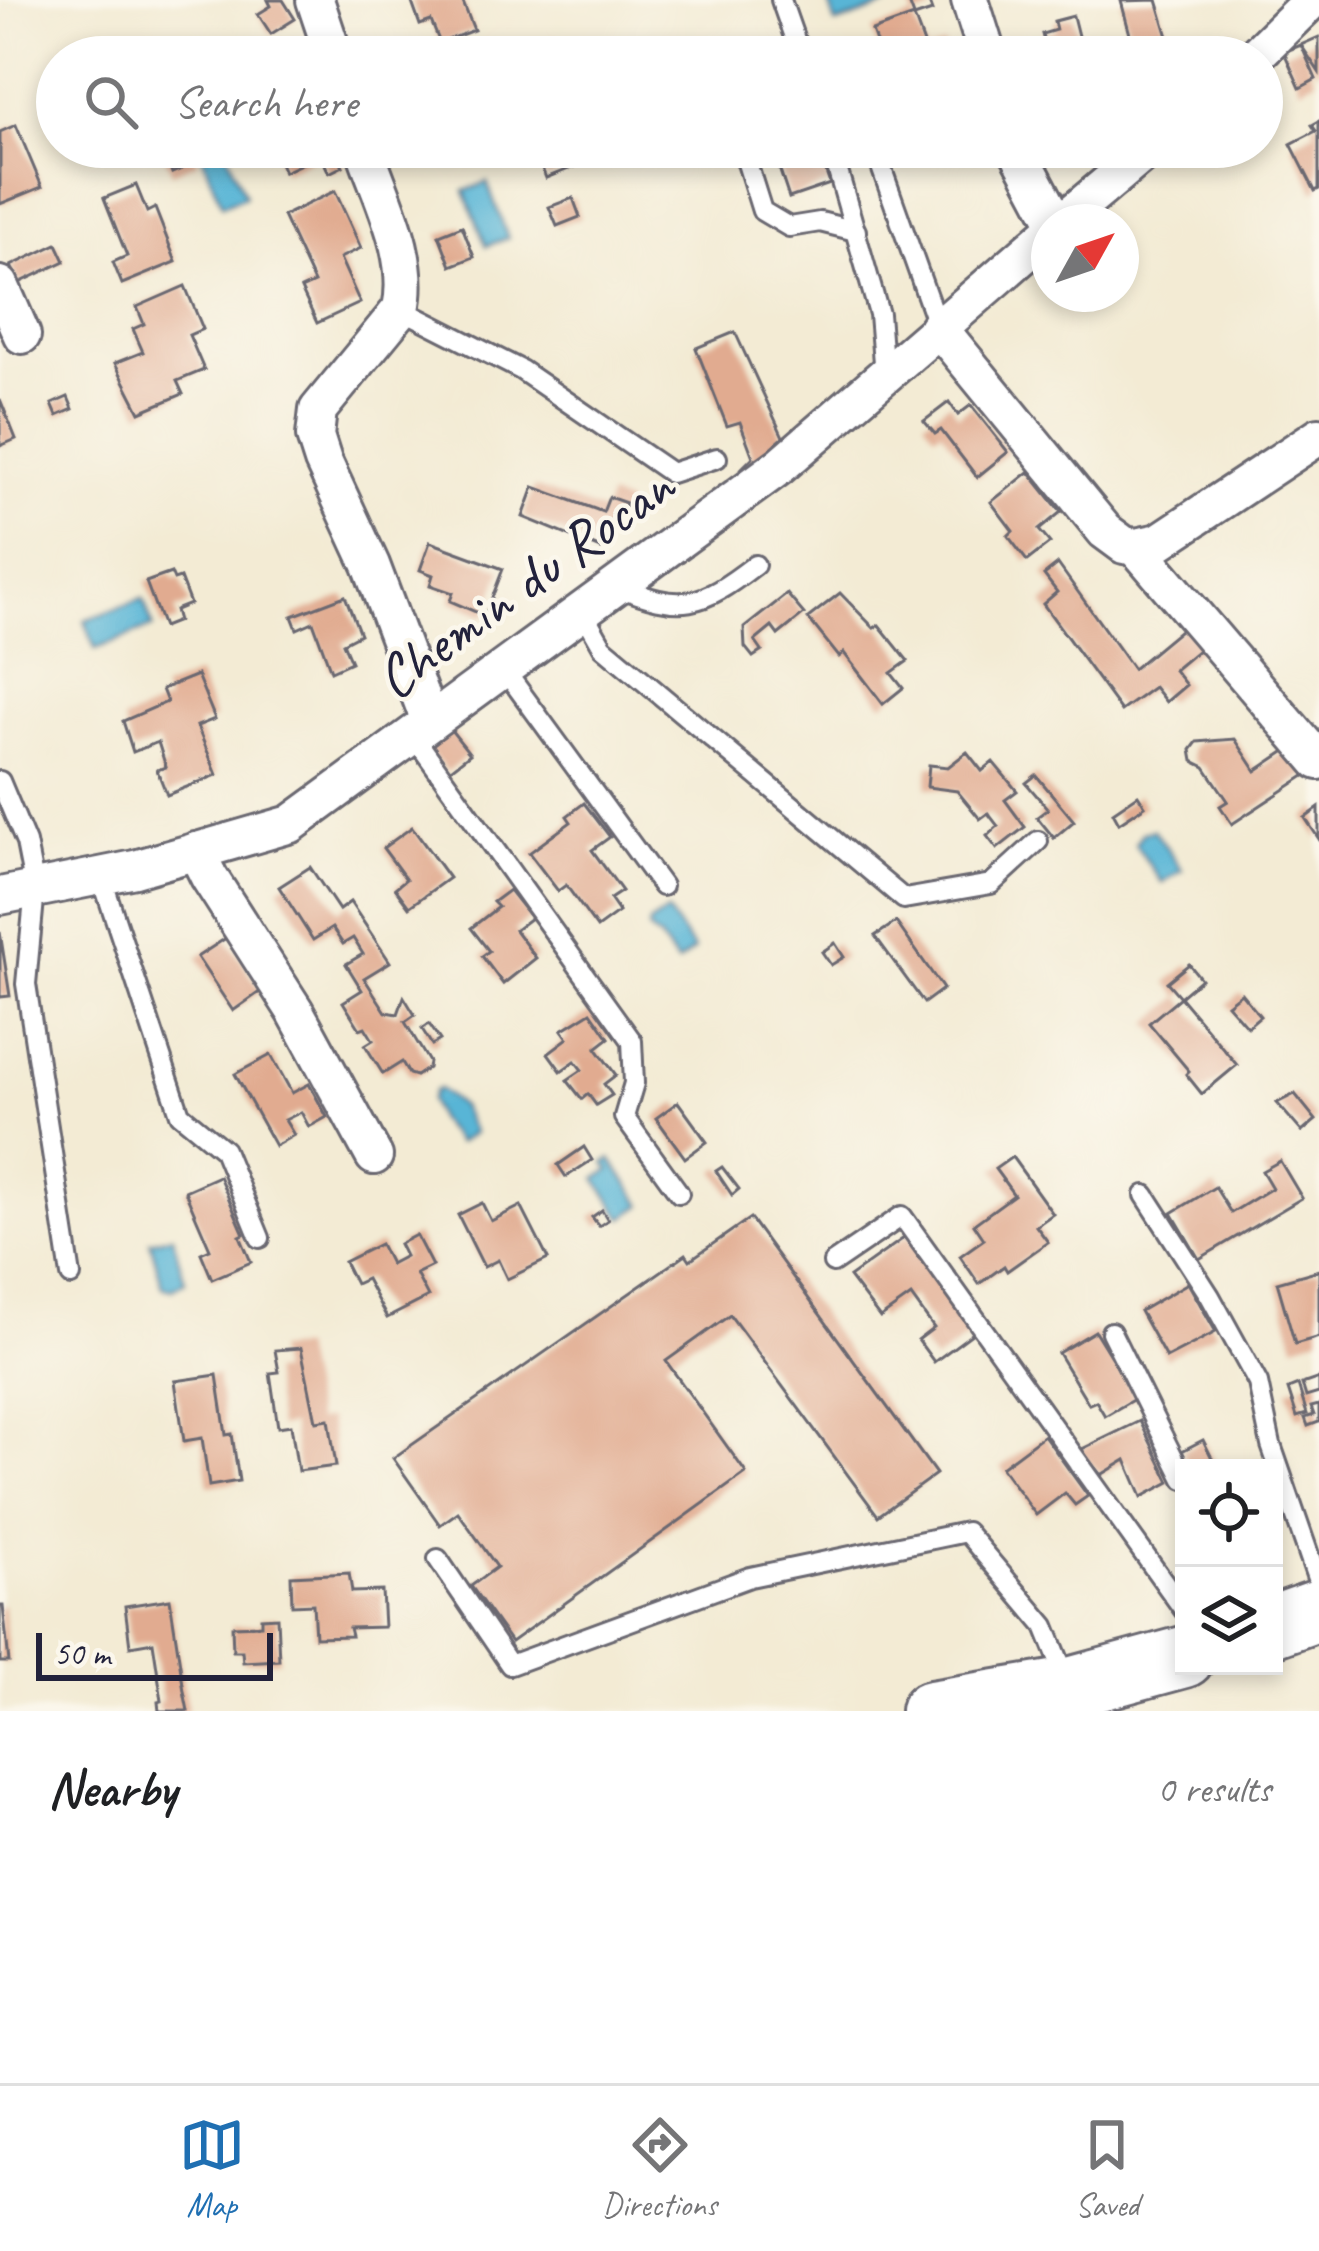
<!DOCTYPE html>
<style>
body{margin:0;font-family:Caveat,sans-serif;background:#f2f2f2;color:#202124}
.controls{position:absolute;right:36px;bottom:36px;display:grid;overflow:hidden;border-radius:0px;box-shadow:0 6px 18px #0003}
.controls button{width:108px;height:108px;display:grid;place-items:center;padding:0;border:0;border-bottom:3px solid #e0e0e0;background:#fff;color:#202124;font:60px sans-serif}
.compass{position:absolute;left:1031px;top:204px;width:108px;height:108px;border-radius:50%;background:#fff;box-shadow:0 6px 18px #0003;rotate:50deg}
.scale{position:absolute;left:36px;bottom:30px;width:237px;box-sizing:border-box;padding-left:12px;border:6px solid #22223b;border-top:0;font-size:33px;line-height:42px;white-space:nowrap;color:#22223b;-webkit-text-stroke:9px #fbf7ec;paint-order:stroke}
.list{margin:0;padding:0;list-style:none}
h2{display:flex;justify-content:space-between;align-items:center;height:156px;margin:0;padding:0 48px;font-size:51px}
h2 small{font-size:39px;font-weight:400;color:#757577}
.icon{flex:none;width:66px;height:66px;fill:none;stroke:currentColor;stroke-width:2;stroke-linecap:round;stroke-linejoin:round}
.map{position:relative;flex:none;width:1319px;height:1711px;overflow:hidden}
.search{position:absolute;background:#fff;box-shadow:0 6px 18px #0003;left:36px;right:36px;top:36px;height:132px;display:flex;align-items:center;gap:30px;box-sizing:border-box;padding:0 42px;border-radius:66px;color:#757577;font-size:45px}
.sheet{height:372px;background:#fff}
nav{display:flex;justify-content:space-around;align-items:center;box-sizing:border-box;height:168px;border-top:3px solid #e0e0e0;background:#fff;font-size:33px;color:#757577}
nav a{display:grid;justify-items:center;gap:6px}
nav .on{color:#1f6fb2}
.map>svg:first-child{display:block}
.water{fill:#58b5d6;stroke:#3d6c88;stroke-width:3}
.building{fill:#e1ab90}
.lines{fill:none;stroke-linecap:round;stroke-linejoin:round}
.service-casing{stroke:#6b6871;stroke-width:24}
.minor-casing{stroke:#6b6871;stroke-width:42}
.primary-casing{stroke:#6b6871;stroke-width:66}
.service{stroke:#fff;stroke-width:18}
.minor{stroke:#fff;stroke-width:36}
.primary{stroke:#fff;stroke-width:60}
.labels{text-anchor:middle;dominant-baseline:central;stroke-width:9;stroke-linejoin:round;paint-order:stroke}
.street-label{font-size:60px;fill:#22223b;stroke:#fbf7ec}
</style>
<div class="map">
<svg width="1319" height="1711" viewBox="0 0 1319 1711">
<rect width="100%" height="100%" fill="#fbf7ec"/>
<filter id="ink" filterUnits="userSpaceOnUse"><feTurbulence type="fractalNoise" baseFrequency=".00833" numOctaves="2"/><feDisplacementMap in="SourceGraphic" scale="24" xChannelSelector="R" yChannelSelector="G"/><feConvolveMatrix kernelMatrix="1 2 1 2 8 2 1 2 1" color-interpolation-filters="sRGB"/></filter>
<filter id="wash" filterUnits="userSpaceOnUse"><feTurbulence type="fractalNoise" baseFrequency=".004" numOctaves="4" result="noise"/><feDisplacementMap in="SourceGraphic" scale="48" xChannelSelector="R" yChannelSelector="G"/><feGaussianBlur stdDeviation="2.7" result="paint"/><feColorMatrix in="noise" values="0 0 0 0 0 0 0 0 0 0 0 0 0 0 0 0 0 1.4 0 .05"/><feComposite in="paint" operator="in"/></filter>
<g filter="url(#wash)">
<rect width="100%" height="100%" fill="#f3ebd4"/>
<g class="water">
<polygon points="828,0 885,0 887,6 836,24"/>
<polygon points="207,147 225,147 245,196 222,205 200,150"/>
<polygon points="487,182 508,238 486,246 465,191"/>
<polygon points="143,599 153,627 95,649 85,620"/>
<polygon points="1154,830 1182,870 1162,883 1135,844 1142,833"/>
<polygon points="667,912 694,950 677,963 659,938 648,930 649,924"/>
<polygon points="439,1089 460,1106 473,1133 457,1143 438,1120 430,1101 434,1091"/>
<polygon points="611,1159 643,1205 623,1218 596,1179 610,1170 605,1163"/>
<polygon points="172,1235 185,1281 173,1289 163,1287 150,1241"/>
</g>
<g id="blocks">
<g class="building">
<polygon points="268,0 283,0 295,19 271,34 258,14 271,6"/>
<polygon points="411,0 462,0 474,30 440,43 431,21 420,25"/>
<polygon points="908,0 928,0 932,11 914,17 927,52 944,45 949,57 881,57 872,31 914,16"/>
<polygon points="1157,0 1172,50 1184,46 1187,57 1136,57 1121,1"/>
<polygon points="1073,16 1081,48 1068,52 1069,57 1048,57 1042,34 1056,30 1054,21"/>
<polygon points="1319,37 1319,72 1301,45"/>
<polygon points="1301,45 1316,79 1300,88 1284,52"/>
<polygon points="1319,121 1319,189 1315,191 1291,144 1316,131 1312,125"/>
<polygon points="16,125 42,187 0,204 0,132"/>
<polygon points="161,147 191,147 198,162 172,173"/>
<polygon points="273,147 311,147 316,157 284,172"/>
<polygon points="334,147 343,166 329,173 319,152"/>
<polygon points="533,147 603,147 606,154 546,178"/>
<polygon points="772,147 817,147 830,184 789,198"/>
<polygon points="136,185 147,212 155,208 176,262 122,284 113,262 127,256 104,198"/>
<polygon points="335,191 361,248 340,258 360,303 317,323 301,289 314,283 283,216"/>
<polygon points="573,198 580,217 557,226 549,207"/>
<polygon points="462,226 474,257 451,266 439,235"/>
<polygon points="57,244 65,261 19,283 11,266"/>
<polygon points="185,286 203,329 189,335 204,370 177,381 183,394 140,412 115,363 143,352 133,329 144,324 137,307"/>
<polygon points="735,332 789,450 749,478 742,468 753,457 740,422 727,426 696,348"/>
<polygon points="68,397 73,409 57,416 52,404"/>
<polygon points="0,399 16,439 0,446"/>
<polygon points="949,402 958,415 971,405 1008,452 977,477 941,430 935,434 924,421"/>
<polygon points="1029,472 1061,512 1039,530 1050,543 1027,561 1008,536 1013,531 991,502"/>
<polygon points="534,487 603,512 609,497 626,503 621,519 613,516 601,549 523,517"/>
<polygon points="430,542 503,569 485,616 450,601 453,593 430,585 433,575 420,570"/>
<polygon points="1058,564 1133,669 1186,625 1204,645 1174,670 1186,685 1166,702 1154,687 1121,711 1043,604 1057,592 1044,575"/>
<polygon points="171,573 174,580 180,578 190,604 175,610 178,621 163,627 146,582"/>
<polygon points="840,593 874,628 879,625 908,661 891,673 903,688 883,704 844,653 839,657 808,618"/>
<polygon points="787,594 804,614 778,635 772,627 755,641 762,651 753,657 745,647 744,628"/>
<polygon points="345,596 360,634 343,643 351,662 331,671 313,622 297,629 292,616"/>
<polygon points="197,675 215,719 197,726 217,775 167,795 157,770 166,767 158,742 133,752 123,721 167,702 162,689"/>
<polygon points="451,730 470,754 447,772 427,749"/>
<polygon points="1235,739 1256,771 1293,746 1314,770 1232,824 1220,806 1228,801 1205,767 1193,761 1191,750 1197,742"/>
<polygon points="967,752 982,771 993,762 1017,791 1005,800 1025,827 997,849 987,836 998,826 988,813 980,819 957,791 927,787 929,765 948,767"/>
<polygon points="1036,775 1074,821 1054,838 1037,817 1048,809 1026,783"/>
<polygon points="1138,795 1145,806 1119,823 1113,812"/>
<polygon points="584,803 610,837 592,850 622,891 610,899 619,912 597,928 566,885 558,891 529,853 571,822 567,816"/>
<polygon points="1319,808 1319,839 1305,818"/>
<polygon points="412,827 449,878 409,907 395,888 406,879 383,848"/>
<polygon points="310,867 339,910 350,902 390,962 364,978 386,1012 398,1014 404,997 415,1015 405,1022 429,1062 428,1068 416,1076 409,1074 402,1062 383,1074 365,1045 373,1040 365,1027 360,1029 343,1002 362,990 346,964 363,954 353,938 343,944 332,928 313,940 279,887"/>
<polygon points="509,890 531,918 515,930 536,958 503,984 482,956 489,951 471,928 498,907 493,902"/>
<polygon points="896,922 943,989 924,1003 875,936"/>
<polygon points="0,932 10,996 0,997"/>
<polygon points="226,938 261,991 233,1011 197,957"/>
<polygon points="835,943 844,957 831,965 822,952"/>
<polygon points="1189,964 1201,979 1180,997 1167,982"/>
<polygon points="1241,993 1260,1016 1247,1027 1227,1004"/>
<polygon points="1180,997 1237,1065 1202,1094 1186,1074 1189,1071 1149,1023"/>
<polygon points="591,1012 609,1038 596,1048 616,1075 604,1084 612,1095 596,1105 588,1094 582,1099 567,1080 582,1070 575,1061 561,1071 548,1053 568,1038 562,1030"/>
<polygon points="429,1024 440,1040 432,1045 422,1029"/>
<polygon points="271,1055 292,1093 309,1084 327,1117 309,1127 301,1112 285,1120 294,1135 275,1146 235,1074"/>
<polygon points="1295,1094 1316,1120 1302,1132 1277,1103"/>
<polygon points="678,1102 707,1142 685,1158 656,1118"/>
<polygon points="584,1147 592,1160 566,1177 558,1165"/>
<polygon points="1012,1157 1053,1214 1036,1226 1048,1242 1007,1271 1004,1266 979,1284 960,1256 984,1239 974,1224 1014,1195 995,1169"/>
<polygon points="1280,1161 1302,1198 1199,1259 1172,1213 1215,1187 1231,1213 1272,1188 1262,1171"/>
<polygon points="722,1167 739,1189 732,1195 716,1171"/>
<polygon points="219,1176 244,1234 240,1236 251,1262 212,1279 201,1253 210,1249 185,1191"/>
<polygon points="482,1203 491,1221 521,1206 548,1259 507,1279 498,1260 484,1267 458,1215"/>
<polygon points="602,1210 608,1220 599,1226 592,1217"/>
<polygon points="750,1218 936,1474 878,1516 730,1315 666,1361 746,1473 511,1642 471,1586 497,1567 458,1512 440,1525 393,1458 686,1254 690,1260"/>
<polygon points="416,1235 432,1266 416,1274 428,1297 387,1318 366,1279 355,1284 344,1262 380,1244 390,1264 405,1256 399,1244"/>
<polygon points="908,1235 976,1331 934,1362 918,1340 934,1328 911,1296 880,1318 849,1277"/>
<polygon points="1319,1270 1319,1337 1295,1344 1277,1282"/>
<polygon points="1188,1283 1216,1332 1166,1358 1140,1311"/>
<polygon points="1095,1331 1136,1398 1105,1416 1096,1401 1089,1404 1058,1353"/>
<polygon points="301,1348 316,1421 329,1419 336,1466 298,1471 291,1425 278,1427 270,1373 279,1372 275,1350"/>
<polygon points="217,1375 226,1435 232,1434 239,1481 209,1486 202,1438 184,1441 175,1381"/>
<polygon points="1319,1378 1319,1393 1306,1397 1302,1384"/>
<polygon points="1298,1385 1307,1414 1297,1417 1288,1389"/>
<polygon points="1319,1405 1319,1422 1308,1426 1305,1418 1314,1415 1311,1407"/>
<polygon points="1140,1421 1170,1482 1142,1497 1126,1460 1101,1475 1080,1450"/>
<polygon points="1044,1435 1088,1496 1075,1505 1065,1493 1036,1515 1001,1467"/>
<polygon points="1203,1440 1217,1468 1191,1468 1182,1451"/>
<polygon points="349,1573 352,1592 382,1591 384,1627 349,1628 351,1636 315,1637 313,1604 292,1605 291,1576"/>
<polygon points="170,1599 184,1691 188,1711 159,1711 158,1702 162,1701 153,1642 130,1646 125,1606"/>
<polygon points="0,1606 3,1606 9,1662 0,1662"/>
<polygon points="277,1617 279,1660 243,1662 242,1651 233,1651 232,1626 261,1625 261,1618"/>
</g>
</g>
</g>
<g filter="url(#ink)">
<use href="#blocks" fill-opacity="0" stroke="#6b6871" stroke-width="3"/>
<g class="lines">
<defs>
<g id="service">
<polyline points="781,0 801,57"/>
<polyline points="742,147 762,211 789,227 820,222 856,231"/>
<polyline points="831,147 879,314 884,375"/>
<polyline points="874,147 938,327"/>
<polyline points="401,309 521,370 671,473 717,458"/>
<path d="M616,586C683,612 699,608 755,565"/>
<polyline points="582,610 603,647 904,899 991,884 1038,841"/>
<polyline points="503,668 662,886"/>
<polyline points="412,734 632,1041 634,1083 624,1117 679,1193"/>
<polyline points="0,781 26,843 35,889 26,984 71,1276"/>
<polyline points="101,876 180,1114 224,1150 260,1238"/>
<polyline points="1145,1195 1210,1296 1258,1383 1271,1445 1319,1584"/>
<polyline points="833,1263 902,1216 1184,1610"/>
<polyline points="1111,1332 1184,1479"/>
<polyline points="438,1559 510,1665 750,1577 966,1532 1045,1626 1066,1678"/>
</g>
<g id="minor">
<polyline points="315,0 334,57"/>
<polyline points="970,0 988,57"/>
<polyline points="1254,57 1312,0"/>
<path d="M364,147C381,198 413,256 401,309L318,410L315,436L323,461L371,565L430,722"/>
<polyline points="1016,147 1056,222"/>
<polyline points="1062,222 1151,147"/>
<polyline points="0,285 22,335"/>
<polyline points="938,327 1105,531 1124,545 1136,547 1319,761"/>
<polyline points="1136,547 1159,542 1319,436"/>
<polyline points="196,851 209,877 295,1011 374,1156"/>
<polyline points="0,896 135,869 291,824 780,466 1049,233"/>
</g>
<g id="primary">
<polyline points="1274,1626 1319,1610"/>
<polyline points="931,1711 1070,1688 1184,1657"/>
</g>
</defs>
<use href="#service" class="service-casing"/>
<use href="#minor" class="minor-casing"/>
<use href="#primary" class="primary-casing"/>
<use href="#service" class="service"/>
<use href="#minor" class="minor"/>
<use href="#primary" class="primary"/>
</g>
</g>
<g class="labels">
<g class="street-label">
<text transform="translate(524 582) rotate(-36)">Chemin du Rocan</text>
</g>
</g>
</svg>
<div class="controls">
<button><svg class="icon" aria-label="locate" viewBox="0 0 24 24"><circle cx="12" cy="12" r="6"/><path d="M12 2v4M12 18v4M2 12h4M18 12h4"/></svg></button>
<button><svg class="icon" aria-label="layers" viewBox="0 0 24 24"><path d="M12 4l9 5-9 5-9-5zM3 14l9 5 9-5"/></svg></button>
</div>
<svg class="compass" viewBox="-18 -18 36 36"><path d="M0-13l5 13h-10z" fill="#e53935"/><path d="M0 13l5-13h-10z" fill="#757577"/></svg>
<div class="scale">50 m</div>
<div class="search"><svg class="icon" aria-label="search" viewBox="0 0 24 24"><circle cx="10" cy="10" r="6"/><path d="M15 15l6 6"/></svg>Search here</div>
</div>
<section class="sheet">
<h2>Nearby<small>0 results</small></h2>
<ul class="list">
</ul>
</section>
<nav>
<a class="on"><svg class="icon" aria-label="map" viewBox="0 0 24 24"><path d="M3 6l6-2 6 2 6-2v14l-6 2-6-2-6 2zM9 4v14M15 6v14"/></svg>Map</a>
<a><svg class="icon" aria-label="directions" viewBox="0 0 24 24"><path d="M12 3l9 9-9 9-9-9zM9 14v-3h6M13 9l2 2-2 2"/></svg>Directions</a>
<a><svg class="icon" aria-label="saved" viewBox="0 0 24 24"><path d="M7 4h10v16l-5-4-5 4z"/></svg>Saved</a>
</nav>
